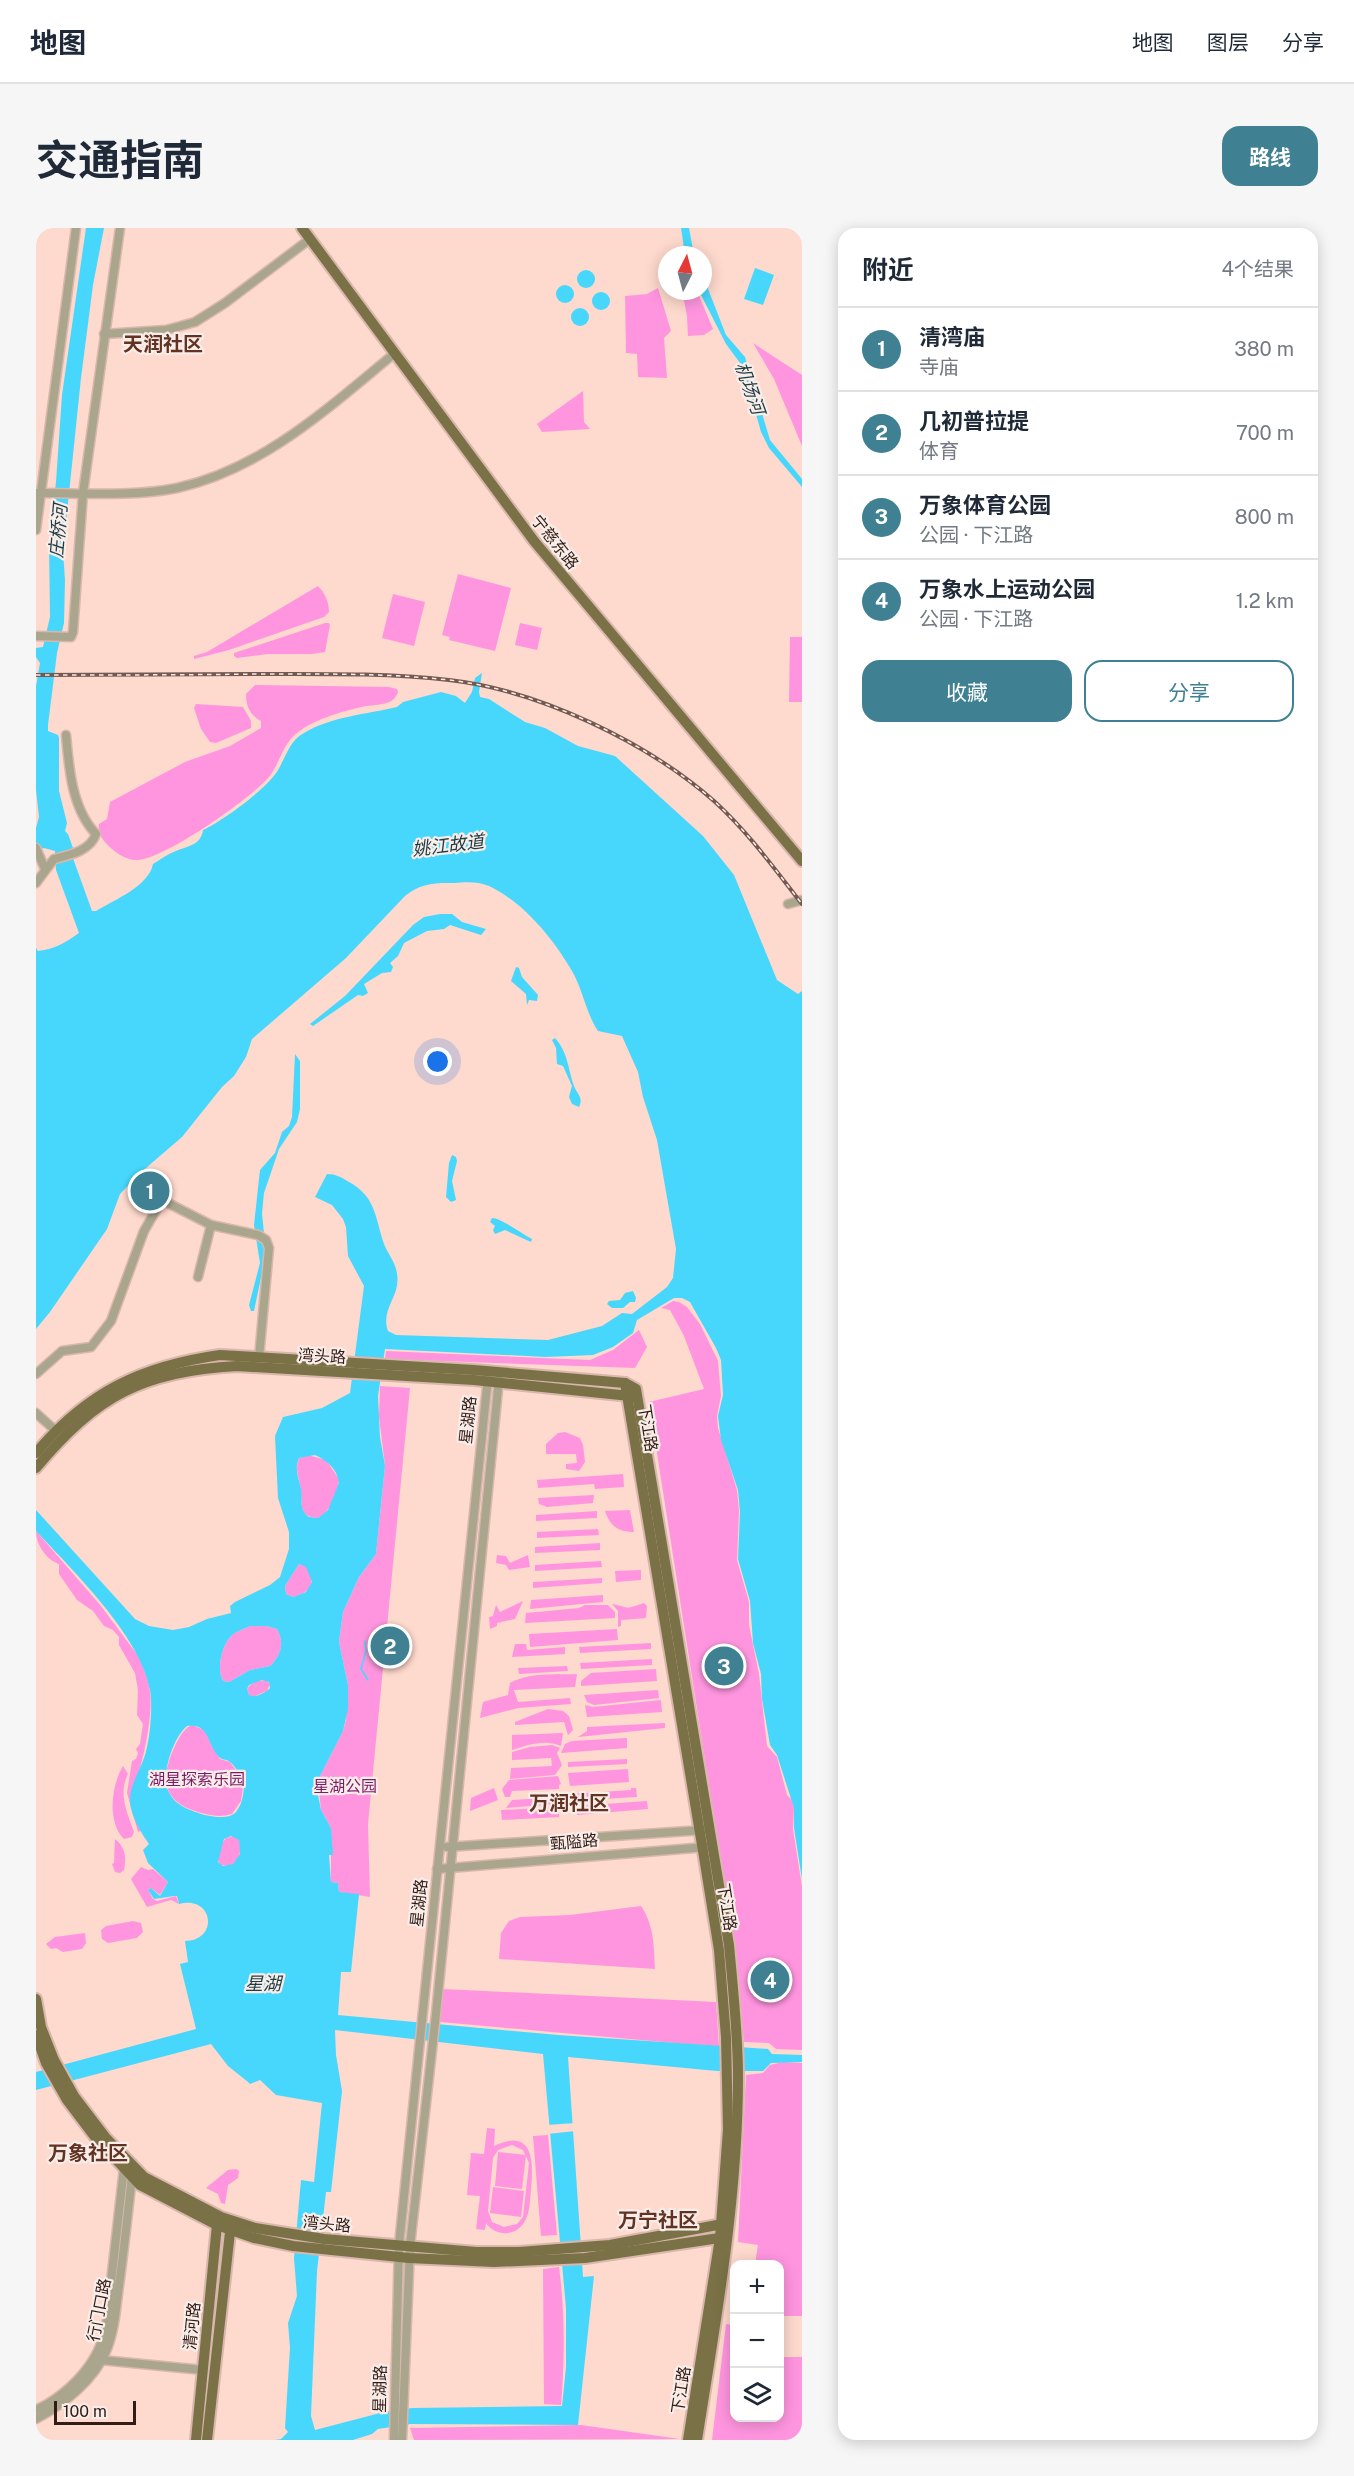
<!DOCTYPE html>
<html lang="zh">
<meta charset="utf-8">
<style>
body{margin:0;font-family:"Public Sans","Noto Sans SC",sans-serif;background:#f6f6f7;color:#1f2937}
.controls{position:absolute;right:18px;bottom:18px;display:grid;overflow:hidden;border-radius:12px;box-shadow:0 3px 15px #0003}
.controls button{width:54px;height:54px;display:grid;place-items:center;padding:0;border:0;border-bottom:2px solid #e0e1e3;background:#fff;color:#1f2937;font:30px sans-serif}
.compass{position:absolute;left:622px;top:18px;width:54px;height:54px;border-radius:50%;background:#fff;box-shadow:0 3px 15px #0003;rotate:6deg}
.scale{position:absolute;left:18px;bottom:15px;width:82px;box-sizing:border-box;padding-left:6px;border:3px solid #321c15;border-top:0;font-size:16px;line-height:21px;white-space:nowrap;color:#321c15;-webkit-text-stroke:4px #f9ede9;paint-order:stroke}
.you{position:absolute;left:402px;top:834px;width:21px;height:21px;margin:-15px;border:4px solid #fff;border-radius:50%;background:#1a73e8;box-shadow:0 0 0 9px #1a73e833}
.badge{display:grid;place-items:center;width:39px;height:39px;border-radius:50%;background:#3f8092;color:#fff;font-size:20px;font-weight:700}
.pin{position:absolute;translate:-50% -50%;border:3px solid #fff;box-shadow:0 2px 6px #0006}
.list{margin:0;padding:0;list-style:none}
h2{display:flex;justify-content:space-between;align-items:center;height:78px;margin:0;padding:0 24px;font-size:26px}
h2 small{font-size:20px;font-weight:400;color:#747a83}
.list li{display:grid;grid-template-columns:39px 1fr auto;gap:18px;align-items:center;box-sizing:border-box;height:84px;padding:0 24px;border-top:2px solid #e0e1e3}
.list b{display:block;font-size:22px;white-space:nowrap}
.list p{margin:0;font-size:20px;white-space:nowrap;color:#747a83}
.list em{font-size:20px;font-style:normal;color:#747a83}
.actions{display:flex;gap:12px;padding:18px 24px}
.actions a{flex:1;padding:14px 0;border:2px solid #3f8092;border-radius:18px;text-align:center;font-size:21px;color:#3f8092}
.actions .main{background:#3f8092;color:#fff}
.icon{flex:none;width:33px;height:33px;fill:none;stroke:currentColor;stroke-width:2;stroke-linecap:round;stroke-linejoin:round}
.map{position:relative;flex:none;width:766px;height:2212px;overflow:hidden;border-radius:18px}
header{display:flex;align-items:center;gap:36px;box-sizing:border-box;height:84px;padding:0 30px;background:#fff;border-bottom:2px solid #e0e1e3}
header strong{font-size:28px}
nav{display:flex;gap:33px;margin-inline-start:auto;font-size:21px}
.intro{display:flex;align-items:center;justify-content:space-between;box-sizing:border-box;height:144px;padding:0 36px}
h1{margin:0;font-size:42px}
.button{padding:15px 27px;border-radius:18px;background:#3f8092;color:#fff;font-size:21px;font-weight:700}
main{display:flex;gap:36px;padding:0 36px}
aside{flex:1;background:#fff;border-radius:18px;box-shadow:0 3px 15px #0003}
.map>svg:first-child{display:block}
.green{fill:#ff95df;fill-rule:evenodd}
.water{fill:#47d7fc;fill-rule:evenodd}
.pier{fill:#fed9cd}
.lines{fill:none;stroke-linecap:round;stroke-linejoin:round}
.stream{stroke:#47d7fc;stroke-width:1.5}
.minor-casing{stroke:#d9b7ac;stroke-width:11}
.major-casing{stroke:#d9b7ac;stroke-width:14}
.minor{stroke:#aaa68e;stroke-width:8}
.major{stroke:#7a7246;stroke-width:10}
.rail-casing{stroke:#745950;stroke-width:4}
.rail{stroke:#f9ede9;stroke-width:1.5;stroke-dasharray:4.5;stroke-linecap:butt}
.labels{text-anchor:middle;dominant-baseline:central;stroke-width:4.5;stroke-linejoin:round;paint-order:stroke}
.street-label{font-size:16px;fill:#321c15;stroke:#f9ede9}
.park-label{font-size:16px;fill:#7c1b66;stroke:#f9ede9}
.water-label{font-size:18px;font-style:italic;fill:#1e3c44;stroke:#f9ede9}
.quarter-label{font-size:20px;font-weight:bold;fill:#623222;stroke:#f9ede9}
</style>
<header>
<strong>地图</strong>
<nav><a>地图</a><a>图层</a><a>分享</a></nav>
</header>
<div class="intro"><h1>交通指南</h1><a class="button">路线</a></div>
<main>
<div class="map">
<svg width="766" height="2212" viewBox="0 0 766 2212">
<rect width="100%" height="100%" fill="#fed9cd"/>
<g class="green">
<polygon points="622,60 635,103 628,110 631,150 602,149 601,126 590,125 589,68 611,66"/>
<polygon points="646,63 661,63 677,101 668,107 652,108 651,88"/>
<polygon points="717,115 766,147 766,218 738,151"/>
<polygon points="547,163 548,194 554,201 506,204 501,196"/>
<polygon points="422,346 475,360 459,423 413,412 414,409 406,407"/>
<path d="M282,358C289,365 293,374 293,384L288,389L193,422L158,431V428L171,424Z"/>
<polygon points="357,366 389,374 378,418 346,410"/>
<polygon points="289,395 293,395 294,397 289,424 276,426 232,426 201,430 198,428 198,425"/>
<polygon points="484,395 506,400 501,422 479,417"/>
<polygon points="754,409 766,409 766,474 753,474"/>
<path d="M219,457L353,459L361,461L362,464C360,469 358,472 353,474C346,477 338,477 330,478C307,483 281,490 262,504C247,515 244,535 233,549C215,570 124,635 98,632C92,631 85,628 81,625C71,617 61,609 63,596L71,591L74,574L149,534L194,518L225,500V493C214,487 210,478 210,466Z"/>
<polygon points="160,476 207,479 215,493 215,500 180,515 174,514 165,501 158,480"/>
<polygon points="637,1073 643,1074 651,1079 664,1096 682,1133 685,1168 681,1188 682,1200 701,1262 703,1283 701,1332 713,1374 713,1397 723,1446 731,1518 741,1529 751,1567 756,1572 758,1580 757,1601 766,1659 766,1822 740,1821 733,1815 708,1814 699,1724 613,1174 668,1161 648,1108 634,1082 625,1080"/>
<polygon points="603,1102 611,1119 599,1140 349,1131 350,1123 554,1132 577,1122"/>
<polygon points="344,1158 374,1160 332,1596 334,1669 303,1664 302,1655 295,1654 295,1600 285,1582 283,1563 284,1548 307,1503 310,1492 312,1457 303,1414 307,1384 323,1349 340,1326 349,1238 343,1188"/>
<polygon points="529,1204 544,1210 547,1217 549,1234 543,1243 530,1241 530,1236 541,1235 540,1226 510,1226 510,1216 522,1205"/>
<path d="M272,1227L290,1232L303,1251C303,1266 295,1282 282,1290C263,1290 266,1276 265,1263C264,1250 258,1243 263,1230Z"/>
<polygon points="587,1246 588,1259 559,1261 558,1256 502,1260 501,1252"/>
<polygon points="558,1267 557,1275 511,1279 503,1276 502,1270"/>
<path d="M594,1282L598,1304C582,1304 574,1298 569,1283Z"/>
<polygon points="561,1283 561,1290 500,1293 500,1287"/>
<polygon points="562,1301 563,1307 501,1310 501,1304"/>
<path d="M0,1303L65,1378L103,1429C107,1440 113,1452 114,1464C116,1483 112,1506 108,1524C101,1561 85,1563 105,1603L102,1604L91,1565L96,1533L100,1531L102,1525L100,1521L104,1516L107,1496L101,1487L102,1462L99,1445L83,1417V1409L77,1402L68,1398L57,1383L41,1372L23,1346V1336C11,1332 0,1317 0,1303Z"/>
<polygon points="564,1315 564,1322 499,1325 499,1319"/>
<polygon points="461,1327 470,1328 474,1335 492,1327 494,1339 473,1342 470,1337 460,1335"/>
<polygon points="565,1333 566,1339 499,1343 499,1337"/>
<path d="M263,1336L270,1338C280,1358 277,1362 257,1369L250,1366L249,1358Z"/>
<polygon points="605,1342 605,1352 580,1354 579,1343"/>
<polygon points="566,1350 566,1355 497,1360 497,1354"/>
<polygon points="567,1367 567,1374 494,1381 495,1372"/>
<polygon points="487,1373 479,1391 461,1395 461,1398 454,1401 453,1389 457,1388 460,1377 464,1384"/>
<path d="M608,1375L611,1378L610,1390L585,1392V1398L582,1399V1383L576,1376C597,1380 586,1382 608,1375Z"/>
<polygon points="549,1377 572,1377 579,1384 579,1390 489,1395 490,1385 543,1380"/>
<path d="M214,1398H230L241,1401C249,1415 245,1427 234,1438L214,1442L193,1454L187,1453C180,1441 186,1416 196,1407C201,1403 208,1401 214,1398Z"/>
<polygon points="581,1401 582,1412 494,1419 493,1406"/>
<polygon points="615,1415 615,1421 544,1425 543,1419"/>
<polygon points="479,1416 490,1416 491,1422 529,1419 529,1426 476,1429"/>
<polygon points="616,1431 616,1437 545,1441 544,1435"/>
<polygon points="531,1438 532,1443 483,1446 482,1440"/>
<polygon points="620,1441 621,1453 545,1458 545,1453 555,1445"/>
<path d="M541,1446L539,1459L478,1462L482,1474L534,1470L535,1476L482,1480L444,1490L447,1474L472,1467L474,1455C494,1444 518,1447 541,1446Z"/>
<path d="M230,1452L234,1456L231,1463L217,1469L213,1467L211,1461C216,1453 222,1453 230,1452Z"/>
<polygon points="622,1462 623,1470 558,1477 551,1474 548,1467"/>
<polygon points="625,1472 626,1484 551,1489 549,1477 557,1479"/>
<polygon points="512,1481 527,1483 533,1488 537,1502 532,1507 528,1494 479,1497 479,1494"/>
<polygon points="629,1495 629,1500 542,1509 551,1503 551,1499"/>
<path d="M156,1497L168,1502L184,1531L194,1534L208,1553L205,1573L196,1586C182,1590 173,1587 159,1583C145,1578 133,1571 130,1555C127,1542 143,1500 156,1497Z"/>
<path d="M527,1505L525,1518C509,1511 491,1517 476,1522V1507Z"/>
<polygon points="591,1510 591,1520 525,1525 529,1516 536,1513"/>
<polygon points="516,1517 524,1520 521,1525 526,1537 519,1547 474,1551 475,1540 516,1538 515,1530 476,1532 476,1524 494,1519"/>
<polygon points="591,1531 591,1536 532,1539 532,1534"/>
<path d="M87,1538L92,1546C82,1566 91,1584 98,1604L96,1609L88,1611C71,1594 75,1558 87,1538Z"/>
<polygon points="592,1541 593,1554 534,1558 532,1545"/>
<polygon points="522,1548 525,1556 523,1557 523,1561 476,1563 474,1569 469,1569 466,1561 473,1552"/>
<polygon points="458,1560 462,1572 434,1583 435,1570"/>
<polygon points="595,1560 600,1560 601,1569 550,1572 541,1567 535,1568 535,1566 595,1562"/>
<polygon points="523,1569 523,1576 470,1580 476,1572"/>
<polygon points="611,1573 612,1581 541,1587 541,1578"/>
<polygon points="523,1579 523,1589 466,1592 465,1582"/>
<path d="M198,1608L203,1612C205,1623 205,1632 194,1638L184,1637C179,1629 184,1617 190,1610Z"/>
<path d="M79,1611C89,1619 91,1629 88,1642L84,1645L79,1644L76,1636L78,1635Z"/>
<polygon points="105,1639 112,1642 117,1641 132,1654 124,1667 115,1660 112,1662 117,1671 121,1673 140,1668 143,1676 135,1672 111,1679 95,1651"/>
<path d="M605,1678C618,1697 618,1718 619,1741L463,1731L465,1705L473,1693L484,1689L534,1687Z"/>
<polygon points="97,1693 105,1695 107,1704 101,1710 72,1715 66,1711 65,1702 70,1698"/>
<polygon points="49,1705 50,1715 46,1721 27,1724 20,1720 15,1721 10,1716 19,1709"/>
<polygon points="407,1761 680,1774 683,1819 404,1794"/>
<polygon points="747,1834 766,1835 766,2088 744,2088 744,2036 719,2036 722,2017 702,2014 710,1847 727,1845 734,1837"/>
<path d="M451,1900L459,1901L458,1918C497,1899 498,1933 495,1961C494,1972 494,1984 489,1993C480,2009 460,2009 450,1995L449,2002L440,2001L444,1968L431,1967L435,1925L448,1926ZM476,1917L487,1922L493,1935L487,1989L481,1996L468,1999L456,1994L452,1983L457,1930L462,1922Z"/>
<polygon points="512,1907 521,2007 505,2008 497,1908"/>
<polygon points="462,1924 490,1927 486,1961 459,1958"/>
<polygon points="200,1941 203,1943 202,1950 192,1957 189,1976 185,1975 182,1966 170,1960 192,1942"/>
<polygon points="457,1959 488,1963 485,1989 454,1985"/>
<path d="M523,2039C529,2085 529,2130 525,2177L508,2176L507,2041Z"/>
<polygon points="690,2096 698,2097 698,2190 744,2190 744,2129 766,2129 766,2212 676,2212"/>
<polygon points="545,2197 644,2211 378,2212 374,2200"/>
</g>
<g class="water">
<path d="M50,0H68L57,57L45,150L27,323L29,352L28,395L21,425L12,497V503L22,507L23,510V563L31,595L29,603L32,606L37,620L34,622L56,683H60C78,672 113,658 117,636C125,631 132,626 140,623C152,618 165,617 167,602C186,593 231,561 242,542C250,529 253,513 268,505C294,489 331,486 361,479L367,474L405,464L420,468L429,475L436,464L439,450L446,445L443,464L444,469L453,471L489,494L509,500L542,518L579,528L667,608L698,647L741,752L762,766L766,763V1651L758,1600V1580L741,1527L734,1517L726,1471L725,1446L717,1415L714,1373L702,1331L704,1284L702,1262L685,1212L682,1188L687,1167L685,1132L680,1120L654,1074L646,1070H638L601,1092L597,1105L577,1119L557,1127L510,1129L349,1121L342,1168L344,1209L349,1238L340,1326L323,1349L307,1384L303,1414L312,1457V1481L307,1503L284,1548L282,1567L285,1582L295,1600L297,1627H293L295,1654L302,1655L303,1664L323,1666L315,1744H305L302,1787L522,1807L732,1821L736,1826L766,1827V1834L735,1835L727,1843H681L532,1829L547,2049L558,2048L542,2197L375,2196L342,2201L336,2206L317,2212H239L245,2211L252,2204L249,2200L254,2120L252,2095L261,2068L258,2030L265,1952L278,1954L286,1875L240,1867L224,1852L214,1856L212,1854L192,1838L175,1816L0,1862V1844L160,1801L144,1736L152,1734L149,1713C183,1713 178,1667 143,1676L141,1668H138L118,1671L112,1662L115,1660L124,1668L132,1654L112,1635L107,1622L113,1616C105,1605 95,1588 94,1574C93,1559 103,1544 108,1530C114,1514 117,1478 114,1462C104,1407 37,1343 0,1303V1282L99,1391L113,1398L137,1402L153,1399L171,1391L195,1385L194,1378L199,1374L234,1357L244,1349L253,1321V1304L242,1270L239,1208L247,1189L286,1180L314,1165L328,1058L312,1028L310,999L307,991L296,977L279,969L291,946C300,946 305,949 313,954C340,969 339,989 348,1016C352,1026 360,1035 361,1046C365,1068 344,1081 352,1103L360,1107L512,1112L566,1098L586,1085L596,1086L631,1059L637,1050L640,1021L621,912L607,869L602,844L586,808L562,803C550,785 547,762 536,743C517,710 487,674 453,658C439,652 426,655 412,655C394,655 383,657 369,668L310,730L216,811L210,829L198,848L186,859L146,909L103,946L84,966L71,1001L14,1084L0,1101V720L2,723C19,721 29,715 43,705L20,642L19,623L8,620L0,622V600L3,589L0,562V458L4,435L0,429V420L7,419L14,389L13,315L20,254L26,167ZM279,1227C291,1233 301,1240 303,1255L292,1282L282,1290L273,1289C262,1281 267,1272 265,1261C263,1249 258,1242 263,1230ZM263,1336L270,1339L276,1354L270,1364L257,1369L250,1366L249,1358ZM214,1398H230L241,1401C249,1415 245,1427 234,1438L214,1442L193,1454L187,1453C180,1441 186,1416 196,1407C201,1403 208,1401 214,1398ZM226,1452L233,1454L234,1460C229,1465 220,1470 213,1467L211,1461L213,1457ZM151,1498C173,1495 171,1515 182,1528C186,1533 189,1530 194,1534C199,1538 204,1547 208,1553C208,1564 207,1575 200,1584C189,1596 154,1584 143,1576C136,1572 133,1564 129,1557C129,1539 137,1510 151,1498ZM195,1608L203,1612L204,1626L197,1636L187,1638L182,1634L188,1611ZM299,1802L507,1826L530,2080V2139L526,2178L376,2180L348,2184L279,2202L275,2188L281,2043L290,1964H295L306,1863L300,1827Z"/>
<polygon points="645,0 653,0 658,27 649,27"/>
<polygon points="719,40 738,47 727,77 708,71"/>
<circle cx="550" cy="51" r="9"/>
<polygon points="667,48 690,107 709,129 734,212 766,251 766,259 733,220 725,204 707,139 690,116 663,63 667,63"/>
<circle cx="529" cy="66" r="9"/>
<circle cx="565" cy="73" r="9"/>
<circle cx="544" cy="89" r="9"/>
<polygon points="404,686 416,686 426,694 450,701 445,707 414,697 408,701 391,703 368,715 362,728 354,735 357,739 355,744 346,745 328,756 332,765 327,768 322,767 277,798 274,796 309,768 377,697 388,689"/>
<polygon points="480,739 483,740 486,749 502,767 501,773 493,772 491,777 490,766 475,753"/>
<path d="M519,810C532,824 532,841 538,858C541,866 548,870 543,879L536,876L533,869L536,858L527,838L521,836L520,820L516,812Z"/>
<polygon points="259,826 264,833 264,881 261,894 243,921 228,965 226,985 230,1026 218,1083 215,1083 213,1077 224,1035 218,997 224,942 239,925 246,904 253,898 256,889"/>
<polygon points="416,927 420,929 421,933 416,953 420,972 415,974 410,969 413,935"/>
<path d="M456,990C465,990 486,1006 496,1011L495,1014L469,1002L459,1006L457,1002L459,998L454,994Z"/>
<polygon points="597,1063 600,1070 599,1074 594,1074 587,1080 576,1080 571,1076 573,1073 584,1072 589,1065"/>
</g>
<polygon class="pier" points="540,1895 540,1903 511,1906 510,1897"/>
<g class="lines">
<polyline class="stream" points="329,1413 330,1423 325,1441 332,1452"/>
<defs>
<g id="minor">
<polyline points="68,106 130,102 159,94 189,75 274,11"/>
<path d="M0,265C46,265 96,269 141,260C227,241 293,179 359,125"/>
<polyline points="0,302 40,0"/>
<polyline points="0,408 35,409 37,404 47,265 84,0"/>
<polyline points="0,620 9,641"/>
<path d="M0,655L18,631C34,627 54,623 60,606C36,581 33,541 30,507"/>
<polyline points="752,676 766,672"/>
<polyline points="162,1049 175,997"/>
<polyline points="0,1146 26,1123 55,1119 75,1093 108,1003 126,972 175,997 222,1007 230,1012 233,1020 223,1130"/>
<polyline points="0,1185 20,1203"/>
<polyline points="411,1619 668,1602"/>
<polyline points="401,1641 670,1619"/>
<polyline points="65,2132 167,2142"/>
<path d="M0,2182C23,2171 45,2152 58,2130C73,2106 73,2073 76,2045C80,2010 84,1975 88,1940"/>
<path d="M0,2191C28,2176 59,2152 71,2121C79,2101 80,2079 83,2058C88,2021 92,1985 96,1948"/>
<polyline points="358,2212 363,2017 452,1149"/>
<polyline points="366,2212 374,2018 400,1786 463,1151"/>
</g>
<g id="major">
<polyline points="266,0 498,313 766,633"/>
<polyline points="589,1155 668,1629 683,1722 690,1809 692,1901 684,2010 652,2212"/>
<path d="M0,1225C51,1164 106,1138 184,1127L438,1142L589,1155L600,1161L693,1717C697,1761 702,1805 702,1849C702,1971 680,2091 661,2212"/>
<path d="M0,1240C60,1168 107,1143 201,1138L438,1152L594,1168"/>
<polyline points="0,1771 5,1799 18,1832 38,1868 70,1910 108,1949 185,1989 219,2000 288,2011 440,2024 483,2024 574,2017 692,1995"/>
<polyline points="0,1807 10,1835 31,1872 59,1909 104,1957 181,1997 218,2010 257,2018 373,2030 458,2034 549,2030 690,2009"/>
<polyline points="160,2212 181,1997 184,1992"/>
<polyline points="171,2212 195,1995"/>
</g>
</defs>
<use href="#minor" class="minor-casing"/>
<use href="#major" class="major-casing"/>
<use href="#minor" class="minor"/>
<use href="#major" class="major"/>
<defs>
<path id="rail" d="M0,447C74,447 148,447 222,446C286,446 350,445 413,452C502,462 611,514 678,573C712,604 738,640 766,676"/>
</defs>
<use href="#rail" class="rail-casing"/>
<use href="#rail" class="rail"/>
</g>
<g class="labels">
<g class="street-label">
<text transform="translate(519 314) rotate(51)">宁慈东路</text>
<text transform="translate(286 1128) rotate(3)">湾头路</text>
<text transform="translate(432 1192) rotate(-84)">星湖路</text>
<text transform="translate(612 1200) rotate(81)">下江路</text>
<text transform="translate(538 1614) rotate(-5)">甄隘路</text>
<text transform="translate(383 1675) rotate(-84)">星湖路</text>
<text transform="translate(691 1679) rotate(81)">下江路</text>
<text transform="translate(291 1996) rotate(5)">湾头路</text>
<text transform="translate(63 2082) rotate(-79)">行门口路</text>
<text transform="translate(156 2098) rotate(-84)">清河路</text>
<text transform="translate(344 2161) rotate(-89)">星湖路</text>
<text transform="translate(645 2162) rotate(-81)">下江路</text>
</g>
<g class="park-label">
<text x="161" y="1551">湖星探索乐园</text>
<text x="309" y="1558">星湖公园</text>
</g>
<g class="water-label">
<text transform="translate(714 160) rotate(70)">机场河</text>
<text transform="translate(22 303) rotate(-85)">庄桥河</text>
<text transform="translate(412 617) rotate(-7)">姚江故道</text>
<text x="227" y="1755">星湖</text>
</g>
<g class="quarter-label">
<text x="127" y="116">天润社区</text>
<text x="533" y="1575">万润社区</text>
<text x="52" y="1925">万象社区</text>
<text x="622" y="1992">万宁社区</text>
</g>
</g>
</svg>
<div class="controls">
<button>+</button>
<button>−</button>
<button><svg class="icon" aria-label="layers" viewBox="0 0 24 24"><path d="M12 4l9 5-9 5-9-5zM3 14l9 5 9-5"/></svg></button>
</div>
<svg class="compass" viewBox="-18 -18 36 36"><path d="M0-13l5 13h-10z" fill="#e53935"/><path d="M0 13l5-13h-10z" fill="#747a83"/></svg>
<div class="scale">100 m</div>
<div class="you"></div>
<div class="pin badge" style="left:114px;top:963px">1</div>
<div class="pin badge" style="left:354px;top:1418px">2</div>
<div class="pin badge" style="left:688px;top:1438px">3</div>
<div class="pin badge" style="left:734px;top:1752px">4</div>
</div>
<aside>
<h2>附近<small>4个结果</small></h2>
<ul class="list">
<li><span class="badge">1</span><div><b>清湾庙</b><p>寺庙</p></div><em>380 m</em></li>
<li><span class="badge">2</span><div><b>几初普拉提</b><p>体育</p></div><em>700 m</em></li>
<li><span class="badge">3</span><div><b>万象体育公园</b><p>公园 · 下江路</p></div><em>800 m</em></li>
<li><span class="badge">4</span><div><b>万象水上运动公园</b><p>公园 · 下江路</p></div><em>1.2 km</em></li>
</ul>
<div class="actions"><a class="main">收藏</a><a>分享</a></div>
</aside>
</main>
